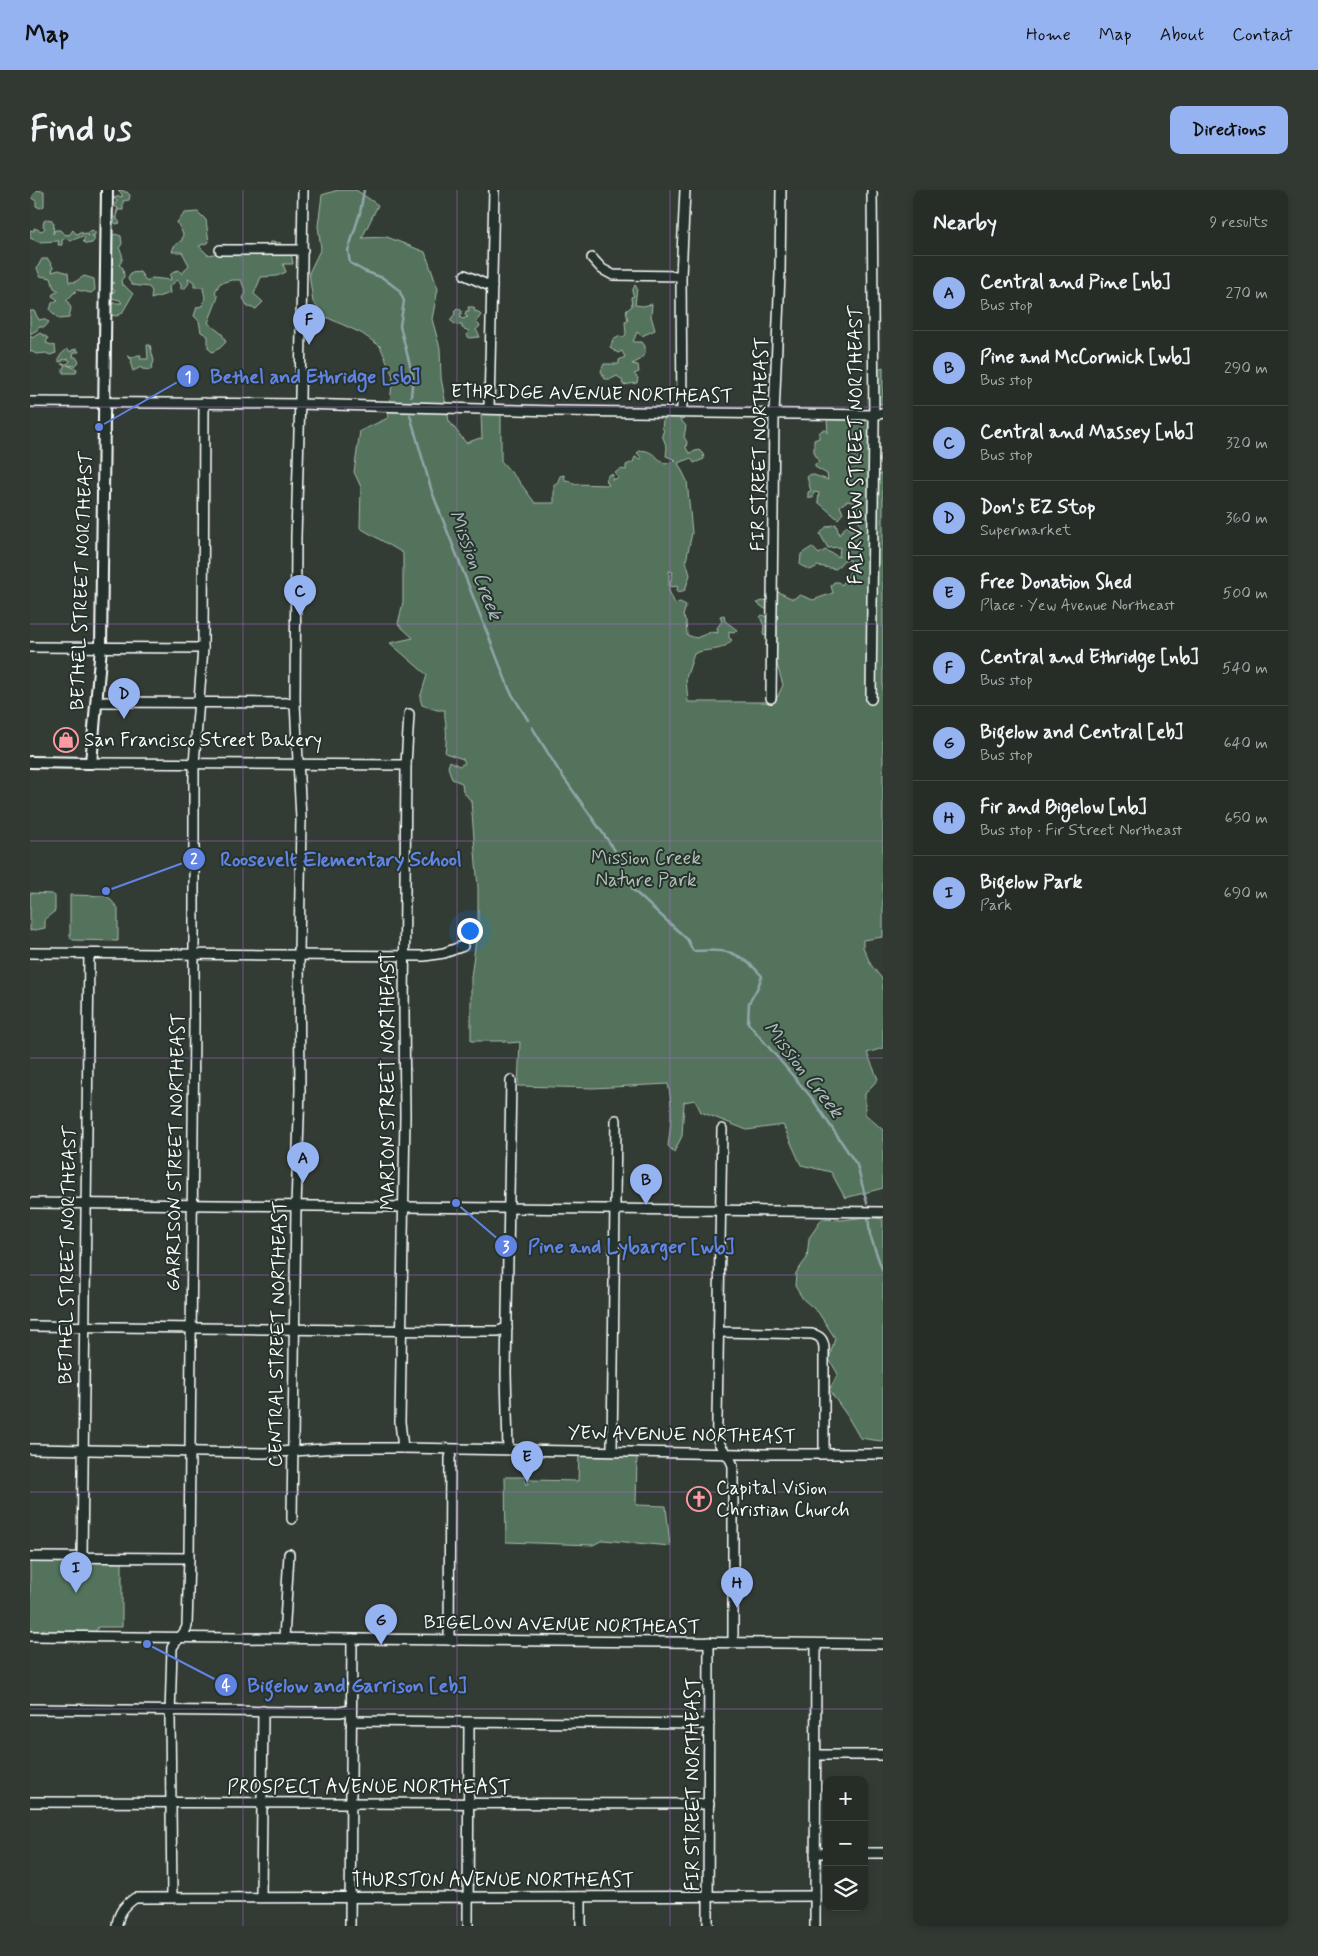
<!DOCTYPE html>
<meta charset="utf-8">
<style>
body{margin:0;font-family:Mynerve,sans-serif;background:#323933;color:#f1f3f6}
.controls{position:absolute;right:15px;bottom:15px;display:grid;overflow:hidden;border-radius:10px;box-shadow:0 2px 8px #0003}
.controls button{width:45px;height:45px;display:grid;place-items:center;padding:0;border:0;border-bottom:1px solid #424944;background:#262d27;color:#f1f3f6;font:25px sans-serif}
.you{position:absolute;left:439px;top:740px;width:18px;height:18px;margin:-12px;border:4px solid #fff;border-radius:50%;background:#1a73e8;box-shadow:0 0 0 8px #1a73e833}
.badge{display:grid;place-items:center;width:32px;height:32px;border-radius:50%;background:#95b2f1;color:#111;font-size:16px;font-weight:700}
.pin{position:absolute;translate:-50% -41px;filter:drop-shadow(0 1px 2px #0008)}
.pin::after{content:'';position:absolute;top:26px;width:18px;height:15px;background:inherit;clip-path:polygon(0 0,100% 0,50% 100%)}
.list{margin:0;padding:0;list-style:none}
h2{display:flex;justify-content:space-between;align-items:center;height:65px;margin:0;padding:0 20px;font-size:21px}
h2 small{font-size:16px;font-weight:400;color:#a4a8a7}
.list li{display:grid;grid-template-columns:32px 1fr auto;gap:15px;align-items:center;box-sizing:border-box;height:75px;padding:0 20px;border-top:1px solid #424944}
.list b{display:block;font-size:19px;white-space:nowrap}
.list p{margin:0;font-size:16px;white-space:nowrap;color:#a4a8a7}
.list em{font-size:16px;font-style:normal;color:#a4a8a7}
.icon{flex:none;width:28px;height:28px;fill:none;stroke:currentColor;stroke-width:2;stroke-linecap:round;stroke-linejoin:round}
.map{position:relative;flex:none;width:853px;height:1736px;overflow:hidden;border-radius:10px}
header{display:flex;align-items:center;gap:30px;box-sizing:border-box;height:70px;padding:0 25px;background:#95b2f1;color:#111}
header strong{font-size:24px}
nav{display:flex;gap:28px;margin-inline-start:auto;font-size:18px}
.intro{display:flex;align-items:center;justify-content:space-between;box-sizing:border-box;height:120px;padding:0 30px}
h1{margin:0;font-size:35px}
.button{padding:12px 22px;border-radius:10px;background:#95b2f1;color:#111;font-size:18px;font-weight:700}
main{display:flex;gap:30px;padding:0 30px}
aside{flex:1;background:#262d27;border-radius:10px;box-shadow:0 2px 8px #0003}
.map>svg:first-child{display:block}
.green{fill:#53735c;stroke:#a9b9ae}
.lines{fill:none;stroke-linecap:round;stroke-linejoin:round}
.stream{stroke:#92a5a9;stroke-width:2.5}
.minor-casing{stroke:#fff;stroke-width:12}
.tertiary-casing{stroke:#fff;stroke-width:14}
.minor{stroke:#26332d;stroke-width:9}
.tertiary{stroke:#26332d;stroke-width:10}
.grid{fill:none;stroke:#a36bd2;stroke-width:1;stroke-opacity:0.55}
.labels{text-anchor:middle;dominant-baseline:central;stroke-width:4;stroke-linejoin:round;paint-order:stroke}
.street-label{font-size:19px;fill:#fff;stroke:#26332d}
.poi-label{font-size:19px;fill:#fff;stroke:#26332d;text-anchor:start}
.park-label{font-size:19px;fill:#b2c0b6;stroke:#26332d}
.water-label{font-size:20px;font-style:italic;fill:#aebcbf;stroke:#26332d}
.leader{fill:none;stroke:#6183e4;stroke-width:2}
.callout-dot{fill:#6183e4;stroke:#26332d;stroke-width:2}
.mark-label{font-size:15px;text-anchor:middle;font-weight:bold;fill:#fff}
.callout-label{font-size:20px;text-anchor:middle;font-weight:bold;fill:#6183e4;stroke:#26332d;stroke-width:4;stroke-linejoin:round;paint-order:stroke}
</style>
<header>
<strong>Map</strong>
<nav><a>Home</a><a>Map</a><a>About</a><a>Contact</a></nav>
</header>
<div class="intro"><h1>Find us</h1><a class="button">Directions</a></div>
<main>
<div class="map">
<svg width="853" height="1736" viewBox="0 0 853 1736">
<rect width="100%" height="100%" fill="#333c34"/>
<filter id="ink" filterUnits="userSpaceOnUse"><feTurbulence type="fractalNoise" baseFrequency=".02" numOctaves="2"/><feDisplacementMap in="SourceGraphic" scale="10" xChannelSelector="R" yChannelSelector="G"/><feConvolveMatrix kernelMatrix="1 2 1 2 8 2 1 2 1" color-interpolation-filters="sRGB"/></filter>
<g filter="url(#ink)">
<g class="green">
<polygon points="0,0 14,1 14,16 10,18 6,16 6,11 0,7"/>
<polygon points="88,0 93,0 94,2 97,2 100,5 99,10 93,11 93,20 87,20 87,29 90,33 86,34 84,32 88,18 84,16 87,11 84,8 89,6 92,7 92,4"/>
<path d="M308,0H326L348,15L332,48L357,47L395,62L408,99L402,129L410,158L411,188L419,231L436,253L450,248L452,249L451,223L471,222V271L488,290L505,313H524V294H527L530,286L534,285L535,290L540,291L543,294L579,295L576,290L579,284L583,285L582,290L588,288L585,283L590,279L596,280V275L603,272L605,267L611,269V267L607,263C616,255 627,268 635,274L646,270L636,266L637,258L632,245L634,240L632,238L633,230L639,225L648,227L656,236L654,247L657,252L656,258L659,263L669,260L673,264L674,269L664,273L661,268L648,273L657,291L662,343L656,371L660,385L655,400L649,402L647,400L648,396L641,397L640,394L643,382L639,381V401L645,414L650,412L656,415L653,426L656,431L657,445L666,448L681,442L688,443L687,438L692,431L690,426L694,425L695,431L707,440L704,442L699,441V448L702,450C690,464 677,457 664,464L656,488L658,512H745L753,495L737,440V445L734,446L733,443L734,436L730,427L732,425L738,427L741,419H735L727,413L738,409L744,400L763,409L770,405L783,410L803,403L801,396L804,392H808L812,395L822,378L820,370H814L806,379L788,376L780,380L770,375L771,364L782,357L789,364L795,360L809,367L810,357L798,358L790,344L796,337L806,334L809,345L817,335L821,340L832,339L827,328L829,323L827,313L817,311L810,316L813,323L808,329L788,312L789,303L784,302L783,308L778,307V302L781,301L777,287L781,284L798,290L797,284L785,277V274L789,272L784,262V250L789,248V243L792,240H796L798,243L797,229L803,225H814V230L816,226L829,222L847,234L845,239C853,258 849,277 835,292L846,289L850,284H853V747L833,750V757L841,775L853,790V858L837,863L848,889L835,904V924L853,940V998L815,1008L801,982L771,975L753,935L717,940L671,922L665,910L654,912L652,946L644,962L638,956C641,935 643,915 638,894L563,898L488,896L490,852L478,853L476,851H441V787L448,734V698L441,611L433,601L432,593L422,589L418,577L420,571L429,576L435,573L433,569L415,563C416,554 417,545 416,537C416,530 414,527 415,520H407L392,515L390,508L397,485L360,453L383,448L368,434L373,412V363L330,338L331,297L324,282L330,241L358,228L363,186L350,156L331,143L296,127L283,112L279,83L291,58L288,36L292,5Z"/>
<polygon points="168,22 176,30 179,52 169,56 178,65 184,64 190,56 195,54 211,66 217,63 233,65 240,52 251,53 241,63 261,62 263,74 253,74 256,82 247,86 231,87 224,104 233,112 226,119 218,117 213,108 216,103 211,90 202,90 190,93 185,102 188,107 178,133 192,144 196,152 190,158 182,162 178,158 178,146 171,142 169,131 164,126 167,117 173,116 175,107 173,99 174,97 164,97 164,92 158,88 159,93 155,98 151,99 151,93 147,90 139,97 140,103 121,109 122,101 119,97 102,95 98,89 101,83 110,82 117,92 122,88 141,90 140,85 145,81 149,80 152,84 159,75 152,62 142,62 144,56 152,50 153,44 147,32 155,23"/>
<polygon points="17,29 22,30 24,34 23,44 25,40 30,40 34,44 39,45 43,40 45,43 48,44 49,42 52,42 52,44 57,43 58,46 60,45 59,42 62,40 65,42 65,45 62,46 65,49 62,53 56,54 53,51 55,48 53,46 40,51 36,48 32,50 32,55 28,55 29,51 27,51 9,52 0,48 0,40 4,41 4,38 12,41 15,38 13,36 14,31"/>
<path d="M85,44L91,46L92,54L89,58C93,64 94,69 89,75L93,78L94,87L91,90L92,95H94L103,104L92,123L87,126L81,125L80,116L83,113H92L90,110L81,108L80,104L85,101L80,96L84,93L78,88L77,80L84,76L77,65L82,55L77,49Z"/>
<polygon points="12,69 18,69 23,77 22,82 29,80 38,83 39,92 45,92 54,86 64,89 65,100 61,103 47,100 37,110 41,118 39,128 29,129 20,120 22,113 28,110 22,106 23,104 29,101 24,98 21,88 10,86 7,78"/>
<polygon points="605,95 607,98 605,115 613,116 622,114 621,126 625,140 612,146 607,142 603,152 612,152 615,156 615,164 608,171 602,174 608,175 609,182 604,184 608,188 607,193 593,195 592,190 587,186 581,189 575,189 571,181 574,174 589,174 589,170 595,167 592,161 588,163 580,158 583,150 590,146 593,148 596,144 595,132 598,131 596,121 602,116 601,107 604,106 602,102"/>
<polygon points="438,117 444,117 445,122 447,121 451,125 446,132 450,136 446,140 449,144 449,147 439,148 437,145 439,141 432,138 432,135 426,135 420,130 425,124 424,121 427,118 432,121 430,127 432,129 438,127 435,125 436,121 439,121"/>
<polygon points="0,121 4,121 9,130 13,129 19,132 15,137 9,137 7,140 0,144"/>
<polygon points="10,143 18,148 16,153 25,156 26,163 20,165 16,163 6,164 1,161 0,162 0,145 2,148"/>
<polygon points="117,155 120,155 124,171 121,180 112,179 111,177 103,181 101,175 102,170 97,166 101,168 108,165 111,165 110,169 118,169"/>
<path d="M37,159L41,162L42,160L47,159L49,162H44L43,167H46L49,172L45,176L37,175L47,179L46,183H33V179L35,175L31,174H37L40,171L39,169L35,170L33,169V171L29,172C28,164 33,164 37,159Z"/>
<polygon points="853,177 853,215 846,211 849,206 847,202 846,180"/>
<polygon points="0,703 22,704 25,706 25,721 15,729 15,738 0,741"/>
<polygon points="40,705 77,706 88,718 88,751 43,750 40,747"/>
<polygon points="835,1027 853,1029 853,1250 851,1251 830,1248 816,1224 799,1200 808,1184 799,1169 805,1148 788,1122 773,1109 765,1096 766,1083 777,1068 779,1048 792,1029 812,1030"/>
<polygon points="549,1264 607,1265 606,1315 636,1316 640,1356 573,1350 563,1355 476,1352 475,1287 495,1287 495,1294 498,1294 499,1286 501,1290 548,1291"/>
<polygon points="0,1369 92,1369 92,1437 68,1437 65,1443 38,1444 29,1440 22,1444 13,1439 8,1444 0,1437"/>
</g>
<g class="lines">
<g class="stream">
<polyline points="334,0 330,23 318,61 320,73 334,81 353,88 369,100 374,111 370,136 383,187 381,206"/>
<polyline points="380,225 402,302 480,501 498,530"/>
<path d="M502,537L529,581L584,659L603,700L657,749L663,761C696,759 709,760 732,786L728,797L719,813L718,833L781,907L827,975L837,1013"/>
<polyline points="838,1026 840,1045 853,1082"/>
</g>
<defs>
<g id="minor">
<polyline points="190,60 273,60"/>
<polyline points="562,68 572,79 583,85 651,86"/>
<polyline points="435,85 462,97"/>
<polyline points="0,212 270,214 523,221 843,225 853,223"/>
<polyline points="459,218 464,0"/>
<polyline points="652,222 651,86 655,0"/>
<polyline points="0,457 173,458"/>
<polyline points="741,508 744,224 750,84 751,0"/>
<polyline points="841,509 844,231 842,0"/>
<polyline points="67,512 265,513"/>
<polyline points="61,573 376,575"/>
<polyline points="0,763 394,766 414,763 433,756"/>
<path d="M692,939L687,1229C687,1235 686,1244 688,1250C691,1260 700,1265 703,1276V1453"/>
<polyline points="0,1013 853,1022"/>
<polyline points="0,1136 415,1141 468,1141 477,1138"/>
<path d="M688,1142L782,1144C790,1146 793,1149 794,1157V1263"/>
<polyline points="373,1258 370,1232 375,926 374,822 376,575 379,524"/>
<polyline points="0,1259 234,1263 308,1258 373,1258 712,1264 853,1264"/>
<polyline points="478,1259 476,1183 481,890"/>
<polyline points="582,1260 586,930"/>
<polyline points="262,1329 266,1016 270,900 269,765 271,628 265,513 266,347 270,208 273,0"/>
<polyline points="0,1367 159,1368"/>
<polyline points="52,1367 59,764"/>
<polyline points="0,1446 853,1454"/>
<polyline points="254,1448 259,1364"/>
<polyline points="419,1450 420,1268 422,1260"/>
<polyline points="0,1519 268,1522 310,1522 321,1520"/>
<polyline points="321,1531 679,1534"/>
<polyline points="786,1565 853,1565"/>
<polyline points="0,1612 679,1614"/>
<polyline points="785,1663 797,1663"/>
<polyline points="834,1663 853,1663"/>
<path d="M142,1707L140,1526L142,1458C146,1449 155,1445 157,1436L159,1368L164,833V574L173,458L174,213"/>
<polyline points="231,1707 233,1521"/>
<polyline points="551,1707 551,1736"/>
<path d="M87,1736C88,1723 94,1716 105,1708L785,1706"/>
<polyline points="320,1736 322,1449"/>
<polyline points="438,1736 439,1533"/>
<polyline points="678,1736 679,1452"/>
<polyline points="785,1736 786,1454"/>
</g>
<polyline id="tertiary" points="0,572 61,573 71,457 77,0"/>
</defs>
<use href="#minor" class="minor-casing"/>
<use href="#tertiary" class="tertiary-casing"/>
<use href="#minor" class="minor"/>
<use href="#tertiary" class="tertiary"/>
</g>
</g>
<path class="grid" d="M213,0V1736M427,0V1736M640,0V1736M0,217H853M0,434H853M0,651H853M0,868H853M0,1085H853M0,1302H853M0,1519H853"/>
<defs>
<symbol id="shop-ring" viewBox="-11 -11 22 22"><circle r="9.5" fill="#26332d" stroke="#ff9aa2" stroke-width="1.5"/><path d="M-5-2.5h2.3a2.7 3.5 0 0 1 5.4 0H5L5.5 6h-11ZM-1.5-2.5h3a1.5 2.3 0 0 0-3 0Z" fill="#ff9aa2"/></symbol>
<symbol id="church-ring" viewBox="-11 -11 22 22"><circle r="9.5" fill="#26332d" stroke="#ff9aa2" stroke-width="1.5"/><path d="M-1.2-6h2.4v3.5h3.3v2.4h-3.3V6h-2.4V-.1h-3.3v-2.4h3.3Z" fill="#ff9aa2"/></symbol>
</defs>
<g fill-rule="evenodd">
<use href="#shop-ring" x="22" y="536" width="28" height="28"/>
<use href="#church-ring" x="655" y="1295" width="28" height="28"/>
</g>
<g class="labels">
<g class="street-label">
<text transform="translate(562 204) rotate(1)">ETHRIDGE AVENUE NORTHEAST</text>
<text transform="translate(730 254) rotate(-89)">FIR STREET NORTHEAST</text>
<text transform="translate(826 255) rotate(-90)">FAIRVIEW STREET NORTHEAST</text>
<text transform="translate(52 391) rotate(-88)">BETHEL STREET NORTHEAST</text>
<text transform="translate(358 891) rotate(-90)">MARION STREET NORTHEAST</text>
<text transform="translate(146 962) rotate(-89)">GARRISON STREET NORTHEAST</text>
<text transform="translate(38 1065) rotate(-89)">BETHEL STREET NORTHEAST</text>
<text transform="translate(248 1144) rotate(-89)">CENTRAL STREET NORTHEAST</text>
<text transform="translate(652 1245) rotate(1)">YEW AVENUE NORTHEAST</text>
<text transform="translate(532 1435) rotate(1)">BIGELOW AVENUE NORTHEAST</text>
<text transform="translate(663 1594) rotate(-90)">FIR STREET NORTHEAST</text>
<text x="339" y="1597">PROSPECT AVENUE NORTHEAST</text>
<text x="463" y="1690">THURSTON AVENUE NORTHEAST</text>
</g>
<g class="poi-label">
<text x="54" y="550">San Francisco Street Bakery</text>
<text x="686" y="1298">Capital Vision<tspan x="686" dy="22">Christian Church</tspan></text>
</g>
<g class="park-label">
<text x="616" y="668">Mission Creek<tspan x="616" dy="22">Nature Park</tspan></text>
</g>
<g class="water-label">
<text transform="translate(445 375) rotate(69)">Mission Creek</text>
<text transform="translate(773 880) rotate(52)">Mission Creek</text>
</g>
</g>
<path class="leader" d="M69 237L158 186M76 701L164 669M426 1013L476 1056M117 1454L196 1495"/>
<g class="callout-dot">
<circle cx="69" cy="237" r="5"/>
<circle cx="76" cy="701" r="5"/>
<circle cx="426" cy="1013" r="5"/>
<circle cx="117" cy="1454" r="5"/>
<circle cx="158" cy="186" r="12"/>
<circle cx="164" cy="669" r="12"/>
<circle cx="476" cy="1056" r="12"/>
<circle cx="196" cy="1495" r="12"/>
</g>
<g class="mark-label">
<text x="158" y="192">1</text>
<text x="164" y="674">2</text>
<text x="476" y="1062">3</text>
<text x="196" y="1500">4</text>
</g>
<g class="callout-label">
<text x="285" y="193">Bethel and Ethridge [sb]</text>
<text x="311" y="676">Roosevelt Elementary School</text>
<text x="601" y="1063">Pine and Lybarger [wb]</text>
<text x="327" y="1502">Bigelow and Garrison [eb]</text>
</g>
</svg>
<div class="controls">
<button>+</button>
<button>−</button>
<button><svg class="icon" aria-label="layers" viewBox="0 0 24 24"><path d="M12 4l9 5-9 5-9-5zM3 14l9 5 9-5"/></svg></button>
</div>
<div class="you"></div>
<div class="pin badge" style="left:273px;top:993px">A</div>
<div class="pin badge" style="left:616px;top:1015px">B</div>
<div class="pin badge" style="left:270px;top:426px">C</div>
<div class="pin badge" style="left:94px;top:529px">D</div>
<div class="pin badge" style="left:497px;top:1292px">E</div>
<div class="pin badge" style="left:279px;top:155px">F</div>
<div class="pin badge" style="left:351px;top:1455px">G</div>
<div class="pin badge" style="left:707px;top:1418px">H</div>
<div class="pin badge" style="left:46px;top:1403px">I</div>
</div>
<aside>
<h2>Nearby<small>9 results</small></h2>
<ul class="list">
<li><span class="badge">A</span><div><b>Central and Pine [nb]</b><p>Bus stop</p></div><em>270 m</em></li>
<li><span class="badge">B</span><div><b>Pine and McCormick [wb]</b><p>Bus stop</p></div><em>290 m</em></li>
<li><span class="badge">C</span><div><b>Central and Massey [nb]</b><p>Bus stop</p></div><em>320 m</em></li>
<li><span class="badge">D</span><div><b>Don's EZ Stop</b><p>Supermarket</p></div><em>360 m</em></li>
<li><span class="badge">E</span><div><b>Free Donation Shed</b><p>Place · Yew Avenue Northeast</p></div><em>500 m</em></li>
<li><span class="badge">F</span><div><b>Central and Ethridge [nb]</b><p>Bus stop</p></div><em>540 m</em></li>
<li><span class="badge">G</span><div><b>Bigelow and Central [eb]</b><p>Bus stop</p></div><em>640 m</em></li>
<li><span class="badge">H</span><div><b>Fir and Bigelow [nb]</b><p>Bus stop · Fir Street Northeast</p></div><em>650 m</em></li>
<li><span class="badge">I</span><div><b>Bigelow Park</b><p>Park</p></div><em>690 m</em></li>
</ul>
</aside>
</main>
